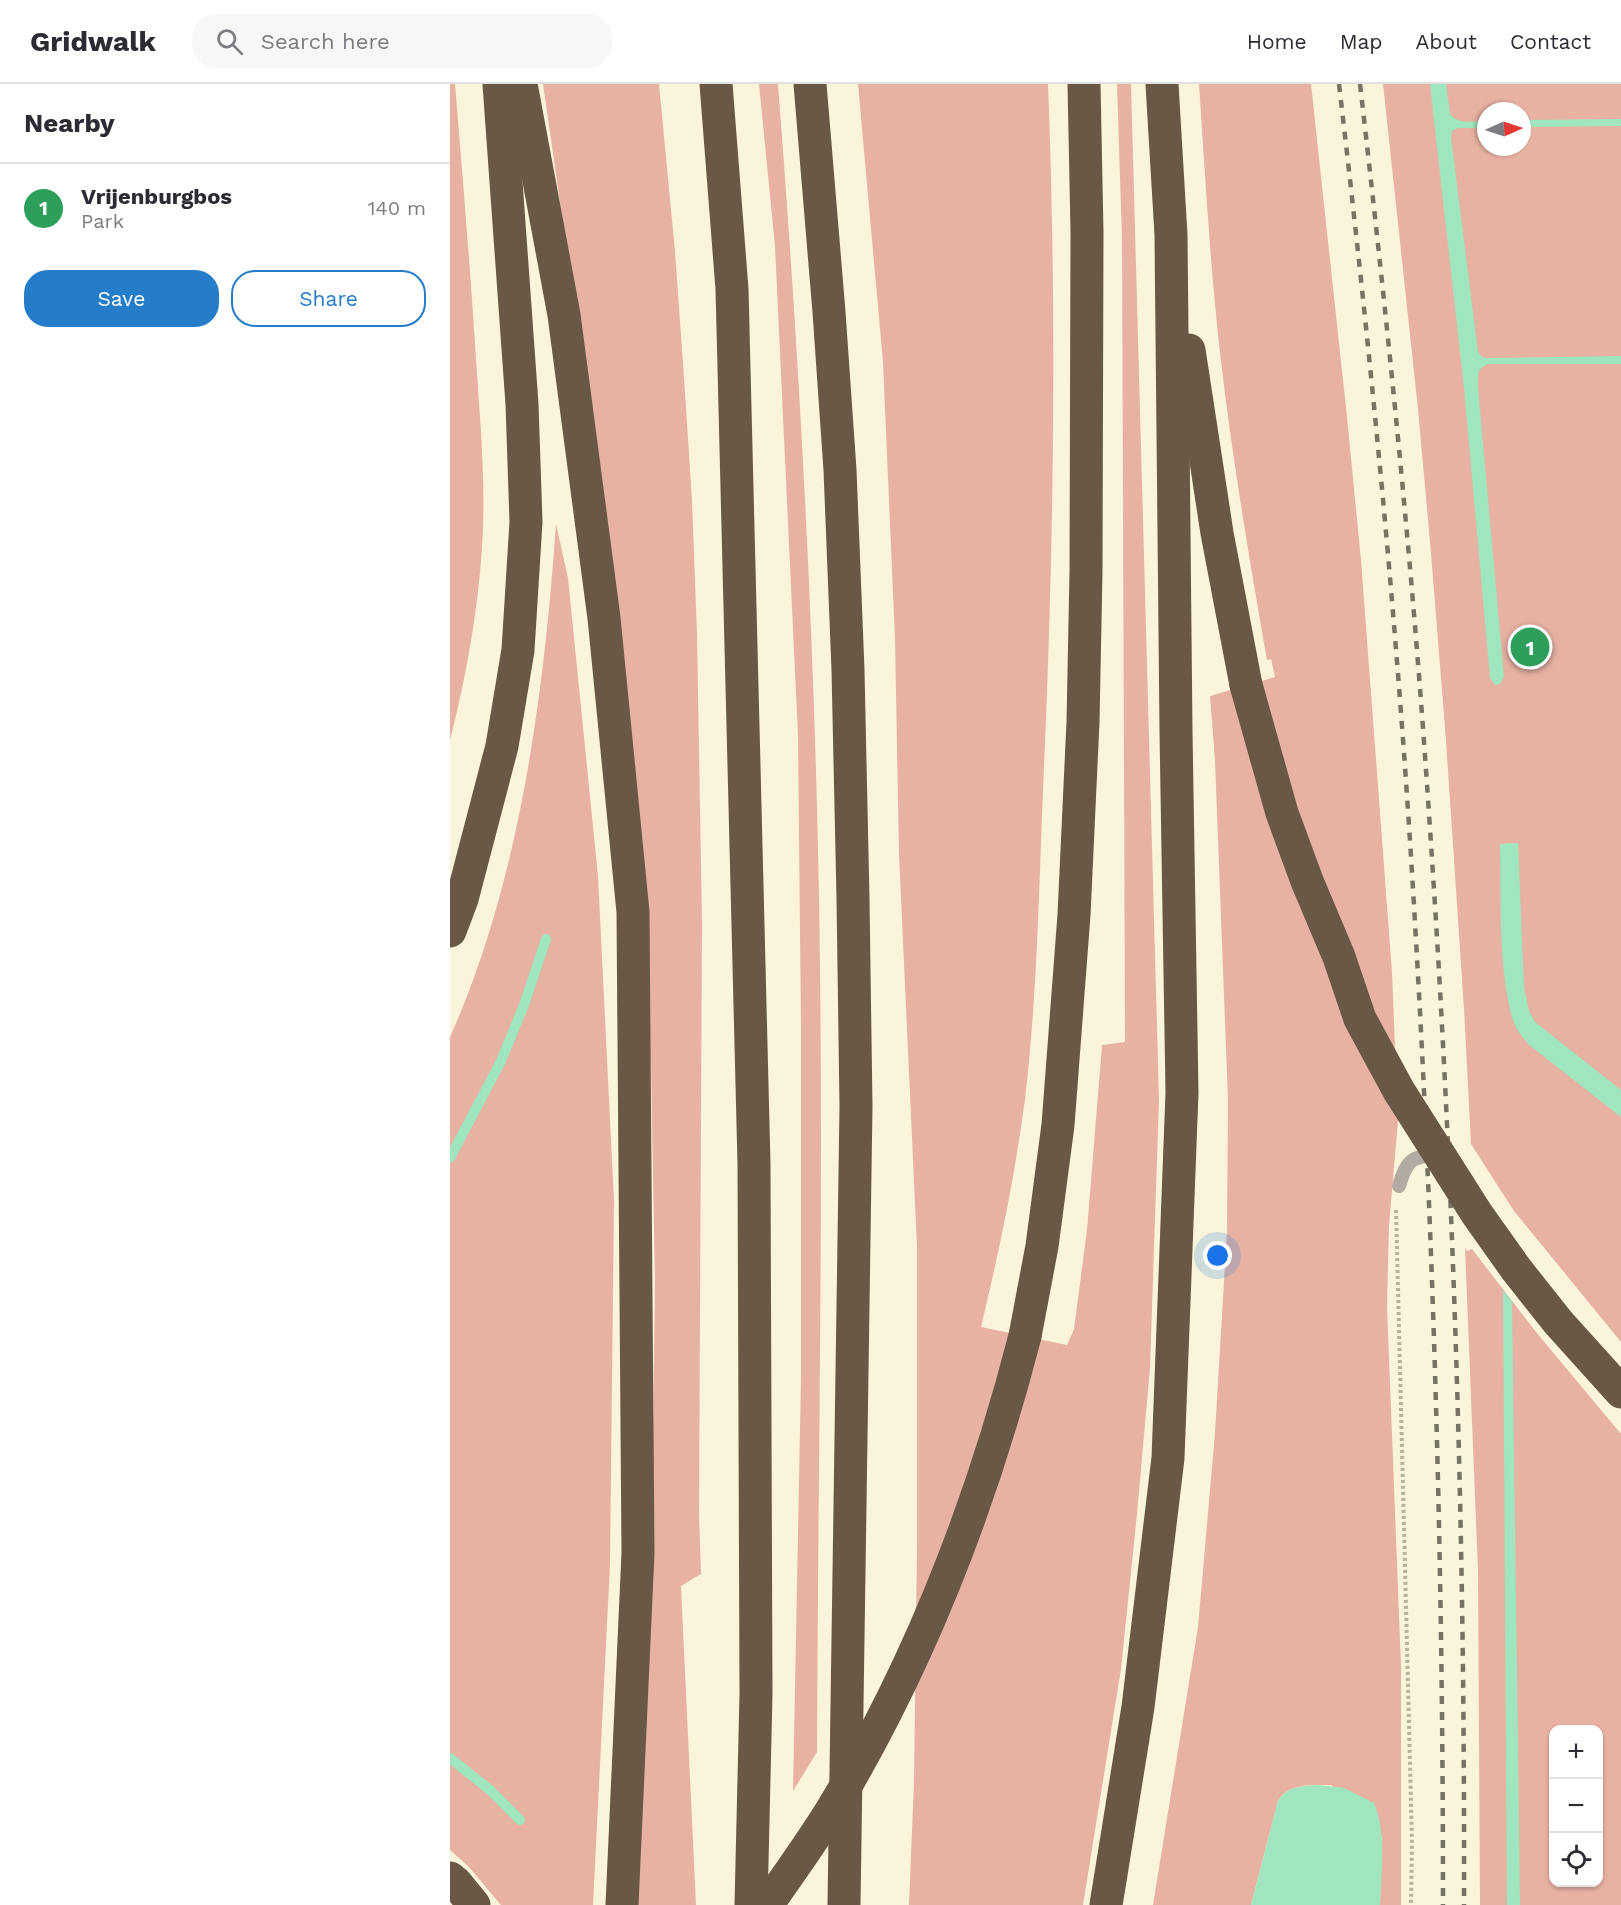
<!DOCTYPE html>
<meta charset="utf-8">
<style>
body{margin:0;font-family:"Work Sans",sans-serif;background:#f7f7f7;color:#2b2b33}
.controls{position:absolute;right:18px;bottom:18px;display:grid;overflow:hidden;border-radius:12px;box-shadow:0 2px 4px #0004}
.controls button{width:54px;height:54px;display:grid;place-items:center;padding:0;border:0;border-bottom:2px solid #e1e1e2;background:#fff;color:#2b2b33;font:30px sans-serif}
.compass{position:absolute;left:1027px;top:18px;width:54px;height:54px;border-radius:50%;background:#fff;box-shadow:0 2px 4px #0004;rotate:87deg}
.you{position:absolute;left:768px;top:1172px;width:21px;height:21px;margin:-15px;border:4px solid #fff;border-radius:50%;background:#1a73e8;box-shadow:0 0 0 9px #1a73e833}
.badge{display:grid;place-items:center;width:39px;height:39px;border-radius:50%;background:#257dca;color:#fff;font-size:20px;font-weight:700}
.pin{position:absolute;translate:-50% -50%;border:3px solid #fff;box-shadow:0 2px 6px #0006}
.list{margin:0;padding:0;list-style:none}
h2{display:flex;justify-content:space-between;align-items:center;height:78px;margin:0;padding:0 24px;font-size:26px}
h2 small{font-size:20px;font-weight:400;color:#7c7c81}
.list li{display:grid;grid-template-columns:39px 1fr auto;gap:18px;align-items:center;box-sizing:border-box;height:90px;padding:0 24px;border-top:2px solid #e1e1e2}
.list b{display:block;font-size:22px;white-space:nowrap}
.list p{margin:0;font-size:20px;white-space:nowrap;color:#7c7c81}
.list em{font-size:20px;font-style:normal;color:#7c7c81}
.actions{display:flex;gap:12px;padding:18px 24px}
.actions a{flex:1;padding:14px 0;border:2px solid #257dca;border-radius:24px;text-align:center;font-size:21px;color:#257dca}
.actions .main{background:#257dca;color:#fff}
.icon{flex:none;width:33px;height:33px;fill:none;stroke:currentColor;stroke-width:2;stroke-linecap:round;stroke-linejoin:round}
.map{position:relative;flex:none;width:1171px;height:1821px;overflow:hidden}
header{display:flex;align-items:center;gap:36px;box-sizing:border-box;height:84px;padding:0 30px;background:#fff;border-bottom:2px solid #e1e1e2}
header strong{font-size:28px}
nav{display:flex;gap:33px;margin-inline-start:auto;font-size:21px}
.search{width:420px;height:54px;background:#f7f7f7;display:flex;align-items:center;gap:15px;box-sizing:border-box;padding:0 21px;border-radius:24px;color:#7c7c81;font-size:22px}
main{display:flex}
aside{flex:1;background:#fff}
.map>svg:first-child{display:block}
.green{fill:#e7b2a2;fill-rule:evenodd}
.water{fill:#9fe5bd}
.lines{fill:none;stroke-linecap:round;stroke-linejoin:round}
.stream{stroke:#9fe5bd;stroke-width:10}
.path{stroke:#b5b19b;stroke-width:4;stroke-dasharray:3 3;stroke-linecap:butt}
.service{stroke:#b3aaa2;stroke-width:14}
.motorway{stroke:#695846;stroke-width:33}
.rail{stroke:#767363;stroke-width:4.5;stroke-dasharray:8 8;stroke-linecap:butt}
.motorway-bridge{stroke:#695846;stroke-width:33}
</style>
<header>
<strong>Gridwalk</strong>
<div class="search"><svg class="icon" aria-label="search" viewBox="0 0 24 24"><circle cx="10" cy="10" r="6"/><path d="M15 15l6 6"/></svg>Search here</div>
<nav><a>Home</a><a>Map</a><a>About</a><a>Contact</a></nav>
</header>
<main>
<aside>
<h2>Nearby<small></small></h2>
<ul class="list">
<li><span class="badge" style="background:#2e9e5b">1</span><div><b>Vrijenburgbos</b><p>Park</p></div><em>140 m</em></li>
</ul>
<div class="actions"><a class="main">Save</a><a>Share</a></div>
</aside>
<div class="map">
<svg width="1171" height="1821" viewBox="0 0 1171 1821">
<rect width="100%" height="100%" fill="#faf5da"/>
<g class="green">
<path d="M0,0H5C13,97 21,193 27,290C31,348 36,406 32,463C28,528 16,593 0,656Z"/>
<polygon points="93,0 209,0 225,167 235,308 242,417 247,550 252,839 249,1429 251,1490 231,1502 246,1821 185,1821 202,1433 205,1198 201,982 134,285"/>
<path d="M309,0H328C349,270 364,541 369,812C374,1097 368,1383 367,1668L343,1707L351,1294V943L348,652L325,162Z"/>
<path d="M408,0H598C607,228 604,456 594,683C589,794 588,906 575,1015C565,1092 549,1168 531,1243L617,1261L624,1245L637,1146L652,961L675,958L672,155L667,0H681L709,1016L700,1284L687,1430L671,1585L633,1821H459L464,1697L467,1462V1163L449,770L445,555L433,278Z"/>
<path d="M749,0H861L897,333L911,476L942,888L948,1037L939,1141L937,1222L951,1582V1821H930L932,1753L881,1701C862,1701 838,1699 828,1717L801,1821H703L748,1543L765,1349L777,1147L778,1016L765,677L760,612L825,593L821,575L817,576C799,474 782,372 770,269C760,179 755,90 749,0Z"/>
<path d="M933,0H1171V1258L1064,1127L1021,1060L1014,925L996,657L981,469L968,325ZM1036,27H1072V63H1036Z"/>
<path d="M106,440L118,494L148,792L164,1117L160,1480L143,1821H51L18,1782L0,1766V953C70,797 94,610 106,440Z"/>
<path d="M1015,1164L1017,1167L1022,1165L1086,1248L1171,1350V1821H1030L1028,1487ZM1104,1646H1148V1798H1104Z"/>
</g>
<g class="water">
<path d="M980,0H996L1000,30C1008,41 1024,37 1036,37V44H1008L1002,47L1001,53L1028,268L1032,273L1038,274L1171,272V280H1039C1026,284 1028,291 1028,304L1054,593L1050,600L1045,601L1040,594L1014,304Z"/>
<polygon points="1171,35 1171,42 1072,43 1072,36"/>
<path d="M1068,759L1074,903L1079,927L1085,938L1171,1006V1033L1079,961C1072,953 1065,944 1062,933C1048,881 1051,814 1050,760Z"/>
<polygon points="1053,1206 1062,1217 1070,1821 1057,1821"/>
<path d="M869,1701L894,1704L924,1719C937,1750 931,1787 930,1821H801L828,1717C837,1702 853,1702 869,1701Z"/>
</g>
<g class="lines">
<g class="stream">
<polyline points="0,1074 51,977 74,921 96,855"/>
<polyline points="0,1674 40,1706 70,1736"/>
</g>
<polyline class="path" points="946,1126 962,1759 961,1821"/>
<path class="service" d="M949,1102C957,1076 961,1072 989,1071"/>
<g class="motorway">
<polyline points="71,0 114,231 154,534 183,828 188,1469 172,1821"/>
<polyline points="266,0 282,205 304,1080 306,1610 301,1821"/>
<polyline points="360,0 379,228 390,386 398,586 403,815 406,1022 394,1821"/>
<polyline points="739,266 767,449 796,601"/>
<polyline points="0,847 12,815 52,662 68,566 76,438 72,320 49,0"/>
<polyline points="575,1252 592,1162 608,1041 624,831 633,638 636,488 637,148 634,0"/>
<polyline points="0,1794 6,1799 24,1821"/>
<polyline points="656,1821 688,1623 718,1374 732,1009 726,647 721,151 712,0"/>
</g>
<g class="rail">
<path d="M889,0C921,273 948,547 964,822C984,1155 993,1488 993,1821"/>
<path d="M910,0C938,243 963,486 979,730C1004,1093 1015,1457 1014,1821"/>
</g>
<g class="motorway-bridge">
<polyline points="796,601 832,729 857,797 889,873 910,935 949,1007 1027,1130 1066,1185 1108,1238 1171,1308"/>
<path d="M317,1821C339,1790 361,1759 381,1727C470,1580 532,1419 575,1252"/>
</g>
</g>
</svg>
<div class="controls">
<button>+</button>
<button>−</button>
<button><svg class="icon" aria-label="locate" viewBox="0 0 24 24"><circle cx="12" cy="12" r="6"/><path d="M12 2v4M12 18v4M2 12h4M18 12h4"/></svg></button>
</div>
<svg class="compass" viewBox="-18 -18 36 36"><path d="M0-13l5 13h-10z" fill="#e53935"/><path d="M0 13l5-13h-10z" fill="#7c7c81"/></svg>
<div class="you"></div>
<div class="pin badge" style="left:1080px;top:563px;background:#2e9e5b">1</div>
</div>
</main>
